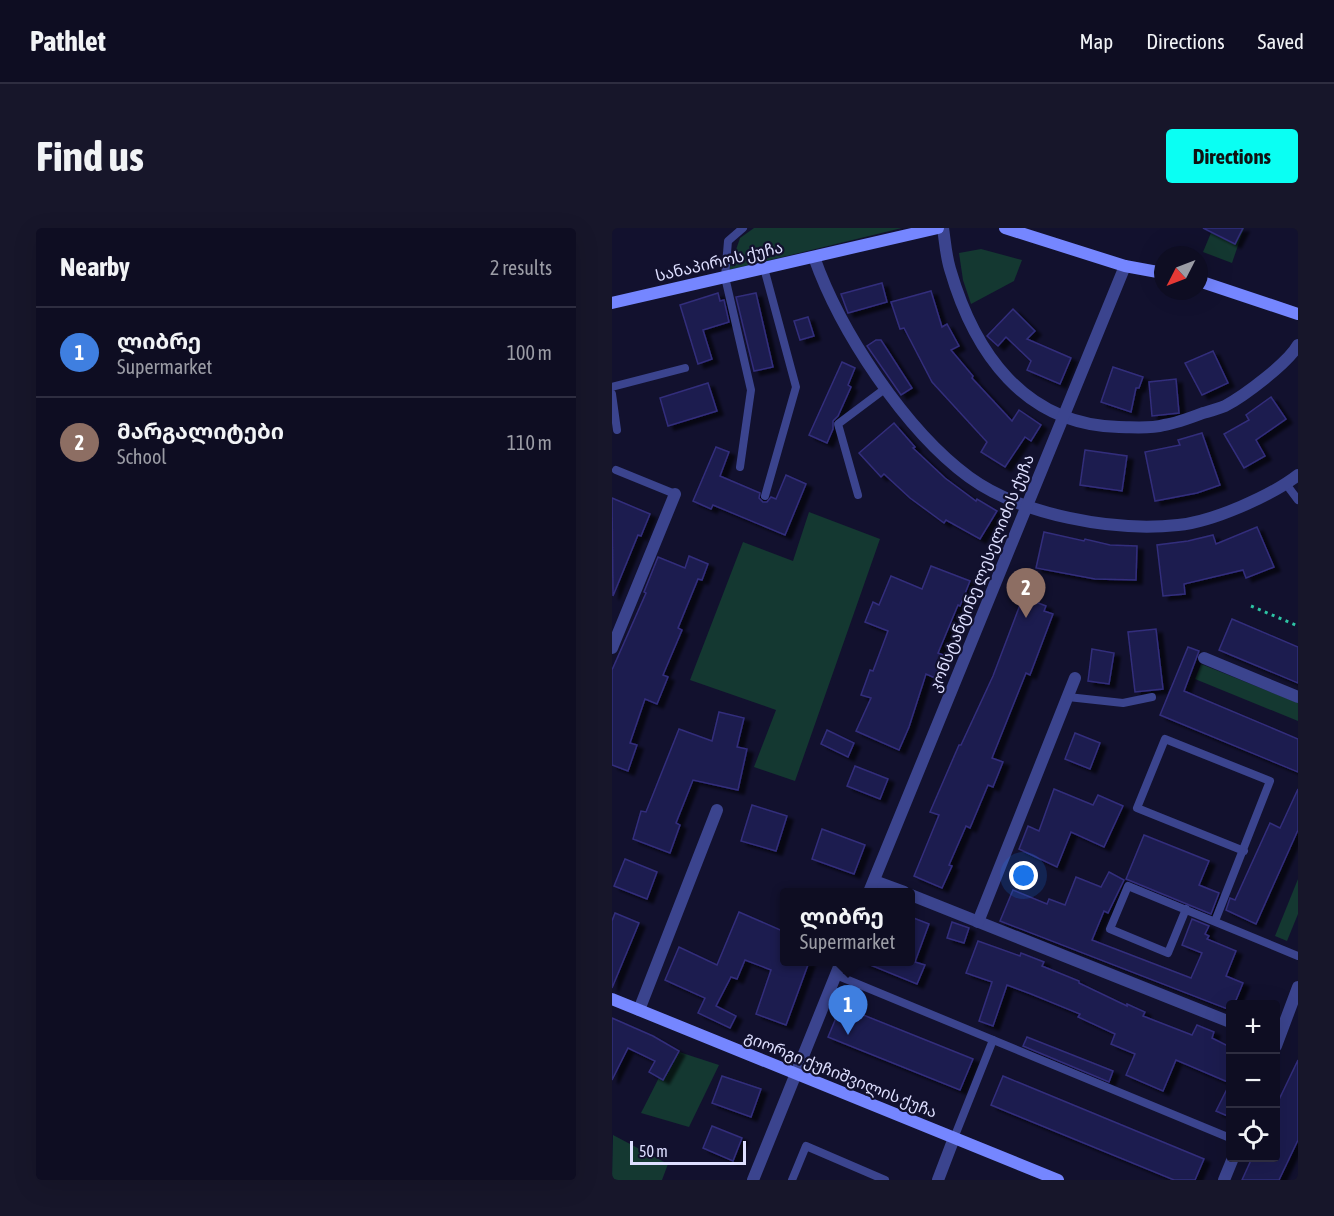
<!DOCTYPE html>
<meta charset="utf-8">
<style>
body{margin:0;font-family:"Asap Condensed","Noto Sans Georgian",sans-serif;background:#17162a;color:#f1f3f6}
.controls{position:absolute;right:18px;bottom:18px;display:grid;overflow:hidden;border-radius:6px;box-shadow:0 6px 24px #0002}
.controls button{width:54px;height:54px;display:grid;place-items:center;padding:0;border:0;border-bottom:2px solid #2e2d40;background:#0e0d22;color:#f1f3f6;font:30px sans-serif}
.compass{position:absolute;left:542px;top:18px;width:54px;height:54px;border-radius:50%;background:#0e0d22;box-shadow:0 6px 24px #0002;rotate:228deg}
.scale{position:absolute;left:18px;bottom:15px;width:116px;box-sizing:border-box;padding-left:6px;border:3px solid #dedfff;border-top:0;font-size:16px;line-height:21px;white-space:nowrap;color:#dedfff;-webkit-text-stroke:4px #12112e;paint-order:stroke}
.you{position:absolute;left:412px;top:648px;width:21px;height:21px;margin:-15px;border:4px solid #fff;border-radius:50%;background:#1a73e8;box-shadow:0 0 0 9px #1a73e833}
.badge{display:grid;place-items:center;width:39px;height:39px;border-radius:50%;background:#0afff3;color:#fff;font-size:20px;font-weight:700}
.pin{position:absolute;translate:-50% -50px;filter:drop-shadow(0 2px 3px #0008)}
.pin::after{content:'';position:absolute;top:32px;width:21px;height:18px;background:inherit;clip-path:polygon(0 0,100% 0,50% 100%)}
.popup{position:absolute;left:168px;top:660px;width:135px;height:78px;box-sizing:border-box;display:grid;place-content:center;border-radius:6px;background:#0e0d22;filter:drop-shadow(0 2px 4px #0005);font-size:20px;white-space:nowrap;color:#9b9ca5}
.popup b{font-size:22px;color:#f1f3f6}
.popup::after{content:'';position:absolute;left:50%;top:100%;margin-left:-12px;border:12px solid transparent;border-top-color:#0e0d22}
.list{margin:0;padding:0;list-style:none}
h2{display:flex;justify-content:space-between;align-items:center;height:78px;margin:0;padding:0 24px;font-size:26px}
h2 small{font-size:20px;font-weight:400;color:#9b9ca5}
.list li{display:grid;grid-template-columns:39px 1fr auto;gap:18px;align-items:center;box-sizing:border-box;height:90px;padding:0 24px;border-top:2px solid #2e2d40}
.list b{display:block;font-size:22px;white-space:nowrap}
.list p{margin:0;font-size:20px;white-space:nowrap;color:#9b9ca5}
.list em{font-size:20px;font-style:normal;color:#9b9ca5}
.icon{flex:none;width:33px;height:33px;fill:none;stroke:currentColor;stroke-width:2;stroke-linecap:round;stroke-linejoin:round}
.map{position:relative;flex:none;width:686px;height:952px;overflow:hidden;border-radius:6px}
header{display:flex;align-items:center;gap:36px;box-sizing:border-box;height:84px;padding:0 30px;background:#0e0d22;border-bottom:2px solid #2e2d40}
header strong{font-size:28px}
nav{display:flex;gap:33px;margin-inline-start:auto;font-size:21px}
.intro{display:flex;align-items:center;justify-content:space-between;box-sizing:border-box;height:144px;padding:0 36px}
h1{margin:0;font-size:42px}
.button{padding:15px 27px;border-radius:6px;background:#0afff3;color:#111;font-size:21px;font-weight:700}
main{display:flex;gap:36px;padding:0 36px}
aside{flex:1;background:#0e0d22;border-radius:6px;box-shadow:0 6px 24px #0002}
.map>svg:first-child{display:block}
.green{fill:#143831}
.building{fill:#1f1c4f;stroke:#322e7c;stroke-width:1.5;filter:url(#shadow)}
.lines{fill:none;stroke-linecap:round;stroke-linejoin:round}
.path{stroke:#2dc4a4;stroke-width:3;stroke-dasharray:3 4.5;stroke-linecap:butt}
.lane{stroke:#3b448e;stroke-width:8}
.street{stroke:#3b448e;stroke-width:12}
.secondary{stroke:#7586ff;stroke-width:12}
.labels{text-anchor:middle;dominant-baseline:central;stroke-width:4.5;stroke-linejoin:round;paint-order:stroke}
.street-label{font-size:16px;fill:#dedfff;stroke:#12112e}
</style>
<header>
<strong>Pathlet</strong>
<nav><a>Map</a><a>Directions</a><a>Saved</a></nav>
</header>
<div class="intro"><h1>Find us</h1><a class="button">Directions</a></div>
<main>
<aside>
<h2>Nearby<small>2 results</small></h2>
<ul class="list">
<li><span class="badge" style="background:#3f7fe0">1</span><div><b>ლიბრე</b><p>Supermarket</p></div><em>100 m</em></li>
<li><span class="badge" style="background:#8d6e63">2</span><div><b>მარგალიტები</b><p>School</p></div><em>110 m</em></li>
</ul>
</aside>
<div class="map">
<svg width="686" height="952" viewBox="0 0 686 952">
<defs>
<filter id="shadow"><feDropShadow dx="6" dy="4" stdDeviation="1.5" flood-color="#0009"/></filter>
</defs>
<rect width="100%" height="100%" fill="#12112e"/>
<g class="green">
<polygon points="142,0 290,0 117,42 128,10"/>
<polygon points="601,0 632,0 620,35 591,24"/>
<polygon points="369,21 410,32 402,53 359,76 351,52 347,25"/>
<polygon points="197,284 268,311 183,553 142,539 164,482 78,452 131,314 181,333"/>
<polygon points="589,436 686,475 686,493 583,451"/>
<polygon points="686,651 686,686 675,713 663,708"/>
<polygon points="61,822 107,837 77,899 29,885"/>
<polygon points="1,907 56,936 50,952 0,952"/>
</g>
<g class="building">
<polygon points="591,0 631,0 623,16"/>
<polygon points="270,55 275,74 236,85 229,66"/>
<polygon points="319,63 330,99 335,96 347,118 339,122 361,148 360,150 400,193 407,182 429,197 419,213 413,209 393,239 369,224 375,214 320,154 292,100 288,101 279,74"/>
<polygon points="106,65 108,73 112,72 117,94 91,102 100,131 86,136 68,77"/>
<polygon points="144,65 161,139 142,143 124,69"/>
<polygon points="401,81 423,103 415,111 459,130 448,156 415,142 419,133 394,109 386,118 375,108"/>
<polygon points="196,89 202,108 188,112 182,93"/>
<polygon points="264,112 269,112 300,160 289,167 255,118"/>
<polygon points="601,123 616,155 590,167 573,135"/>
<polygon points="230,134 243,140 236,157 239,159 226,188 221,193 221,201 215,215 197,207"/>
<polygon points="501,139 531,149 527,160 524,160 519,184 489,174"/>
<polygon points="564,151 567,185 540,188 537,154"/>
<polygon points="96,155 105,183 56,198 48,170"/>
<polygon points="659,169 674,191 644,212 653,228 632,240 612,206 637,192 634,187"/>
<polygon points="282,195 303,219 301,220 333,250 364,273 365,271 385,283 368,311 334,292 332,295 298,270 272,246 269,249 247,225"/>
<polygon points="590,205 608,257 585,265 543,273 533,224 568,217 566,212"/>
<polygon points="104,219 117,224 108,248 148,265 147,270 151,274 155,274 159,269 164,271 174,247 194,256 173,307 101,277 99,281 81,273"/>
<polygon points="473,222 515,228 510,263 468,257"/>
<polygon points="0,270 38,286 29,308 26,307 1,368"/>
<polygon points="645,299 662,339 634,350 631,342 572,356 573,366 551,368 545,317 576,313 601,307 604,316"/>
<polygon points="432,304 472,313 473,311 498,317 525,318 524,352 483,351 424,340"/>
<polygon points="77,328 96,336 90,352 86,351 66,400 70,402 51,447 56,449 45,476 33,471 18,515 25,517 16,543 0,537 0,442 34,365 32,364 46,329 73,340"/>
<polygon points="319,338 358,353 348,378 346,377 326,425 331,427 323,450 314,446 297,499 287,522 244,503 259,470 249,467 258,442 261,443 276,403 253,394 261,374 267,377 279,348 310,361"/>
<polygon points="411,369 434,378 432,383 441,386 418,447 414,445 380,530 391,534 381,559 376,557 358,600 354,598 337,637 340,638 330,660 302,648 327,587 318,584 347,517 349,517 381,448"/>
<polygon points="620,391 686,419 686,455 607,422"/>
<polygon points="544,401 551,461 523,464 516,404"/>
<polygon points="576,419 587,423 572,463 686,511 686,544 548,487"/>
<polygon points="480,421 502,425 497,456 476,453"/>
<polygon points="107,484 132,490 125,519 135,521 126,562 81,552 64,595 68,597 58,625 21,611 29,583 34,584 67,501 100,513"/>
<polygon points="215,502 242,515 236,529 209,516"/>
<polygon points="463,505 488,515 478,541 453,531"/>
<polygon points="243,538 276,551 268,571 235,558"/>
<polygon points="442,561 481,577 486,567 511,578 492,619 459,604 445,639 407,621 416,598 427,603"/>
<polygon points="686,561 686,602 644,696 614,682 618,670 623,672 658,595 668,600"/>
<polygon points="140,577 175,588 164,623 129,613"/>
<polygon points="210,601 253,617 242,646 200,631"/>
<polygon points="532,607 597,633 587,657 607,665 599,686 514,651"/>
<polygon points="13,631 45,644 35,671 2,658"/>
<polygon points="497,644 512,652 496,685 492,683 480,712 579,750 590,725 570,717 580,691 597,698 593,706 597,708 595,711 624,723 614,748 631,755 622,777 618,777 618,782 388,693 401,662 435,676 437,671 453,677 464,649 489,659"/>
<polygon points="127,684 173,704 173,734 197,734 174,797 144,786 159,742 133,732 125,751 119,749 104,778 124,788 118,800 86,785 93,770 53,752 67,719 105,737"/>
<polygon points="3,685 27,695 0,760 0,693"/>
<polygon points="299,689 317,696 303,734 313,737 305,756 251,734 299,734"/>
<polygon points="340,694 357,700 352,715 335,710"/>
<polygon points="366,713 408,728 409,725 432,734 430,738 467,753 467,755 515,778 515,776 533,784 531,788 580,807 585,797 602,804 600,810 618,819 618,889 604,883 618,855 564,832 551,863 514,847 523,826 499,816 503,806 466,789 468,786 419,766 395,757 381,798 367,793 380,754 354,745"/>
<polygon points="229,778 361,831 348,862 216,809"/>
<polygon points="0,790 41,808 67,823 51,852 37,844 43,833 16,820 0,852"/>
<polygon points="415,809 501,843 497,854 411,818"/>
<polygon points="686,832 686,912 667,952 630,952 640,930 663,930 663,880"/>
<polygon points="110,848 149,861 139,889 100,875"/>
<polygon points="391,848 592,931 583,952 562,952 379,877"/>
<polygon points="100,898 130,910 121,933 91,920"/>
</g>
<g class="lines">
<polyline class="path" points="639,378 686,398"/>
<g class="lane">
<polyline points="152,40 184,159 153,268"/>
<polyline points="0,159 73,140"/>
<polyline points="0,166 5,202"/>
<polyline points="128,239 139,162 113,49 116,13 131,0"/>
<polyline points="4,242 63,266"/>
<polyline points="674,256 686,272"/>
<polyline points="246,267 226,196 274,160"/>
<polyline points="456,469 511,475 540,469"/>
<polyline points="574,681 556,725 498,701 516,658 686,728"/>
<polyline points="603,693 658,553 553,511 525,580 632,623"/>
<polyline points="224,747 618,910"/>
<polyline points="342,910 381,812"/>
<polyline points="180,952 194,918 273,952"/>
</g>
<g class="street">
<path d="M331,0C333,13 334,28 338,41C362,124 412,197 507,199C521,199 538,201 552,197C565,195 578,190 591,185C598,183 606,181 613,178C632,168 676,135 686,117"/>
<path d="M202,29C228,103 293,202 357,249C409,287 502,304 566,297C600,294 659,268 686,247"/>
<polyline points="0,420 63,266"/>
<polyline points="592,430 686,469"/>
<polyline points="262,653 292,664"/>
<polyline points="257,664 513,38"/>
<polyline points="299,667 618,794"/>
<polyline points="366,694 463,450"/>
<polyline points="27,782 105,582"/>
<polyline points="664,818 686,759"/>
<polyline points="141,952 229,734"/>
<polyline points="326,952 342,910"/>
<polyline points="612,952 621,930"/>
</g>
<g class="secondary">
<polyline points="393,0 513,38 551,45"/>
<polyline points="587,53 686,86"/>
<polyline points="0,75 326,0"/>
<polyline points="0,771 446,952"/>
</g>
</g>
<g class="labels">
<g class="street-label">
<text transform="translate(107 33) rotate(-13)">სანაპიროს ქუჩა</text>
<text transform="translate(369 345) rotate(-68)">კონსტანტინე ლესელიძის ქუჩა</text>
<text transform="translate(229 846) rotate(22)">გიორგი ქუჩიშვილის ქუჩა</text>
</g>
</g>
</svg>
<div class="controls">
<button>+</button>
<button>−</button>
<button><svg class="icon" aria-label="locate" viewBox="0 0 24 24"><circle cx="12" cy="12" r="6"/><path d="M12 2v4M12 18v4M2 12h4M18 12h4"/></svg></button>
</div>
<svg class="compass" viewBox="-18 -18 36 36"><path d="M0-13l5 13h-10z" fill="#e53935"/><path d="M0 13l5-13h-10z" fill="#9b9ca5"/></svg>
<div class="scale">50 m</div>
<div class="you"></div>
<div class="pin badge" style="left:236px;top:807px;background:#3f7fe0">1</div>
<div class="popup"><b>ლიბრე</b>Supermarket</div>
<div class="pin badge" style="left:414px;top:390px;background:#8d6e63">2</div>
</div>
</main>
